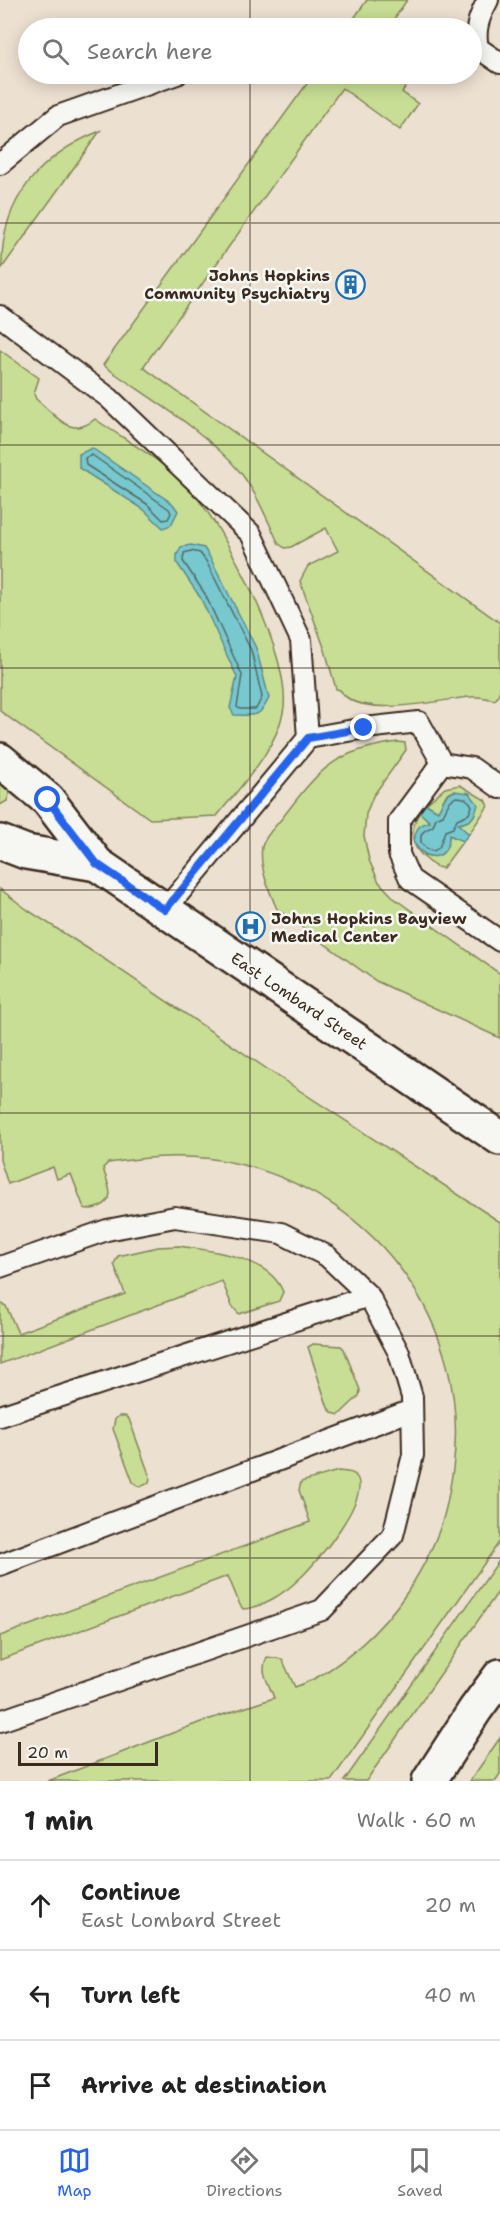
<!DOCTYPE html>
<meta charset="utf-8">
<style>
body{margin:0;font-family:"Shantell Sans",sans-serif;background:#f6f6f6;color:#222}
.scale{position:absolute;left:18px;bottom:15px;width:140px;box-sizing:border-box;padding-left:6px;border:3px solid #3b2a1e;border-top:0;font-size:16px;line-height:21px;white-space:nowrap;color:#3b2a1e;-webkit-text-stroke:4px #f6f6f2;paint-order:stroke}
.stop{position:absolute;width:18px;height:18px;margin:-14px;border:4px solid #2563eb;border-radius:50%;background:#fff}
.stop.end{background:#2563eb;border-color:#fff;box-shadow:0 2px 6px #0008}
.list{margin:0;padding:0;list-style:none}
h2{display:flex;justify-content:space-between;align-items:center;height:78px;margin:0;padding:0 24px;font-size:26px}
h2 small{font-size:20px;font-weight:400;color:#767676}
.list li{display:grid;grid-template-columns:39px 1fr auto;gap:18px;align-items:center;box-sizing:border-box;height:90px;padding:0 24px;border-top:2px solid #e0e0e0}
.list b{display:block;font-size:22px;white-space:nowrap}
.list p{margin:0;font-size:20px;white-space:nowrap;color:#767676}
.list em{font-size:20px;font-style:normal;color:#767676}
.icon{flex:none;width:33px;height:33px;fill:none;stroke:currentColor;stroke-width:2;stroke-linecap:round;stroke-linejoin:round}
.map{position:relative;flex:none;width:500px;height:1781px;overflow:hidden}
.search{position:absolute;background:#fff;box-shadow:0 3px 15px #0003;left:18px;right:18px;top:18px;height:66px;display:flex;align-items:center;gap:15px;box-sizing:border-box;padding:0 21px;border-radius:33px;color:#767676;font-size:22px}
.sheet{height:348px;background:#fff}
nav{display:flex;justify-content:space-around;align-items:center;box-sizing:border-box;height:84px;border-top:2px solid #e0e0e0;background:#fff;font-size:16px;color:#767676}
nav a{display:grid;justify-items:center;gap:3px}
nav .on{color:#2563eb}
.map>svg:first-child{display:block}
.green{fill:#c7de94;stroke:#818459;stroke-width:1.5}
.water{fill:#77c8cf;stroke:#5f8988;stroke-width:1.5}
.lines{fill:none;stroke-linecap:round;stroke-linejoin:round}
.shore{stroke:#536965;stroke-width:1.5}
.service-casing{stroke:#3b2a1e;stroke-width:24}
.minor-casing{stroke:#3b2a1e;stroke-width:38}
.secondary-casing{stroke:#3b2a1e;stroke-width:38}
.service{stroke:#f6f6f2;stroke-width:20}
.minor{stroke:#f6f6f2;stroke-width:33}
.secondary{stroke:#f6f6f2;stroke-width:33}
.route{stroke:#2563eb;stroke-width:8}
.grid{fill:none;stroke:#3b2a1e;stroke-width:1.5;stroke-opacity:0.55}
.labels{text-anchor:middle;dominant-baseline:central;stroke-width:5;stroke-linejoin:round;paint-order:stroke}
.poi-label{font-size:16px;font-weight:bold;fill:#3b2a1e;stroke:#f6f6f2;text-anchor:end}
.street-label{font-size:16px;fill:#3b2a1e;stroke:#f6f6f2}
</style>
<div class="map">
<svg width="500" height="1781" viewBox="0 0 500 1781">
<rect width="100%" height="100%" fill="#ece0d1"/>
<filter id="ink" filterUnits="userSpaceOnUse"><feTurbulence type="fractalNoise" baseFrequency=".0167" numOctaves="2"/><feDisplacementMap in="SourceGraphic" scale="12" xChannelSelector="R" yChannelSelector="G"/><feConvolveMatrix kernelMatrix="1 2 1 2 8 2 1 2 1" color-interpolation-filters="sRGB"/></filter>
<g filter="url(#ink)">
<g class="green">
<polygon points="367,0 407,0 394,19 408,28 347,28"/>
<path d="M314,74H414L402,92L418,104L400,130L342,88L143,367L500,623V690L497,698L494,700C486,698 478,696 471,697C441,699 358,721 340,690L336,689L325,650L300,581L308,566L338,551L326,528L291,547L285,548L279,544C267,520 257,493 240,472C205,430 147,397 103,365Z"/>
<path d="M100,131L2,268C0,198 43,154 100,131Z"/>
<path d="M0,350L39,378L34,394L36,399C56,415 70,440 95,419C125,440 167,463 190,489C225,528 295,662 283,713C274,753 242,784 217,816L150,819L0,711Z"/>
<path d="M398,742L405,743L406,750L373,796L366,814L364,836L369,860L379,882L395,899L500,974V1038L376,981L277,909C269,891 259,867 262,847C264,836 277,825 283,817C321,767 335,751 398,742Z"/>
<polygon points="0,775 11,789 7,801 0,805"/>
<polygon points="460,785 485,800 488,806 469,834 457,824 454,791 446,795 438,811 426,804 445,788"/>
<path d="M419,812L431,822L424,855C439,860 449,849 449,835L463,841L443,868C435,868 432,864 426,859C409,845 410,831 419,812Z"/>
<path d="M0,889L29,911L101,957L279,1077L500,1222V1541L331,1781H48L201,1722L274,1698C269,1683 259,1672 267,1657L282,1659L295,1687C338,1672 383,1629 408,1591C422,1569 434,1547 442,1522C448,1505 450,1487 453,1469C472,1326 378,1197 239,1164C196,1153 152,1156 108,1163L103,1168C107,1183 118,1200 99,1207C93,1209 90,1210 84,1208L71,1174L57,1179L53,1167L8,1184L0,1160Z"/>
<path d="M179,1246C211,1250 270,1257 283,1292L279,1301L239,1314L232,1306L222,1281L0,1364V1303L6,1306L18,1333L125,1294L114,1264L118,1256L158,1247Z"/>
<polygon points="313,1344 341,1346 344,1349 360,1390 359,1396 339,1415 333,1413 328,1408 308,1347"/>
<polygon points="119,1416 125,1416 129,1419 150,1477 149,1483 140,1487 133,1482 113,1429 115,1419"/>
<path d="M338,1471C343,1472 351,1471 355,1475C375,1494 314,1566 299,1579C286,1592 262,1608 243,1609L240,1605L228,1576L0,1660V1636L310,1522L299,1490L301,1482Z"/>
<polygon points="500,1559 500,1589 366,1781 344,1781"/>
<polygon points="500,1738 500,1774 495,1781 470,1781"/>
</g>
<g class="water">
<polygon points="92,448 173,504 178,511 171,525 163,528 143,509 79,468 79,454"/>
<path d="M191,545L204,548L211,559L256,648L269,698C259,719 255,715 234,715L230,708L237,677L200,597L177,563V555L181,547Z"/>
<path d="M454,791L469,793L478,804C475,817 472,822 458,824L469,834L463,841L449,835C449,860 427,864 414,843C415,830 418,824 430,822L419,812L426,804L438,811L446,796Z"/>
</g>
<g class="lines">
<g class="shore">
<polygon points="92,455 169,509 171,513 168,519 163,520 147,504 86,465 85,458"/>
<polygon points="191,551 200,553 206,561 251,650 262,697 256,709 240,709 237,707 242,675 205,594 183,561 184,553"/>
<path d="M456,797C464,797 469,799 472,806L469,814L457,819L453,828L445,831L439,848C431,854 425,849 421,842C420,830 425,831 433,826L436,818L443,815L450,801Z"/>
</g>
<defs>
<g id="service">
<path d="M488,0C479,17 474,29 478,48L500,63"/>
<polyline points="0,164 58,116 177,74"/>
<polyline points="0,316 109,398 251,534 301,640 308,738"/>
<polyline points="500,788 472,768 442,763 399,821 399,854 410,879 500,941"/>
<polyline points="165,910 308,738 365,728 419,722 442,763"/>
<polyline points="0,1267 107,1230 175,1217 281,1233 327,1256 369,1296 399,1353 412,1397 413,1455 393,1535 322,1610 0,1721"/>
<polyline points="0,1416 369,1296"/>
<polyline points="0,1565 412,1410"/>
</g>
<polyline id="minor" points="429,1781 475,1710 500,1676"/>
<g id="secondary">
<polyline points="0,760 48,800 97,864 500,1138"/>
<polyline points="0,842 26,852 97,864"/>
</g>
</defs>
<use href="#service" class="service-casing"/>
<use href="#minor" class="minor-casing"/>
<use href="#secondary" class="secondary-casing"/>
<use href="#service" class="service"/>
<use href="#minor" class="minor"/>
<use href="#secondary" class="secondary"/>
</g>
</g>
<g class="lines" filter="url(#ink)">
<polyline class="route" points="48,800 97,864 165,910 308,738 364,728"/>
</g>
<path class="grid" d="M250,0V28M250,74V1781M0,223H500M0,445H500M0,668H500M0,890H500M0,1113H500M0,1336H500M0,1558H500"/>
<defs>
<symbol id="building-ring" viewBox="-11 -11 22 22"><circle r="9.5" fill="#f6f6f2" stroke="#1f6fb2" stroke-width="1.5"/><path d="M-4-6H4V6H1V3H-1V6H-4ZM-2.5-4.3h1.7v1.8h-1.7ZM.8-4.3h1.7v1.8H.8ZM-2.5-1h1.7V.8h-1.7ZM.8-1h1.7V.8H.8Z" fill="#1f6fb2"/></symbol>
<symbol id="hospital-ring" viewBox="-11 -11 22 22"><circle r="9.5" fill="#f6f6f2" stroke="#1f6fb2" stroke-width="1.5"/><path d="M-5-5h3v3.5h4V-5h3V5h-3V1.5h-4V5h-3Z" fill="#1f6fb2"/></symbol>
</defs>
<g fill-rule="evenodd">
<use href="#building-ring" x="334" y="268" width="33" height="33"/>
<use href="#hospital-ring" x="234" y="910" width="33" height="33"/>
</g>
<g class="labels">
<g class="poi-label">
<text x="330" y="275">Johns Hopkins<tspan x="330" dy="18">Community Psychiatry</tspan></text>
<text x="271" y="918" text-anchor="start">Johns Hopkins Bayview<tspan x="271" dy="18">Medical Center</tspan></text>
</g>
<g class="street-label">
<text transform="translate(299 1001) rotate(34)">East Lombard Street</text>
</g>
</g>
</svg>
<div class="scale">20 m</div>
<div class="stop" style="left:48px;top:800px"></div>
<div class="stop end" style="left:364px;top:728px"></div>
<div class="search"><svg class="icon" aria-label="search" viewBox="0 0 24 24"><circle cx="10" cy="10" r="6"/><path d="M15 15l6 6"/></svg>Search here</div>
</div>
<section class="sheet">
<h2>1 min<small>Walk · 60 m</small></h2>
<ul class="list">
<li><svg class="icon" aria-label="ahead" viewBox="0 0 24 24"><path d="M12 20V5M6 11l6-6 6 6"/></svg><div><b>Continue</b><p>East Lombard Street</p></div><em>20 m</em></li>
<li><svg class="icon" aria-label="left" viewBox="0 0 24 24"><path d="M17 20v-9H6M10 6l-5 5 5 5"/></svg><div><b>Turn left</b></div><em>40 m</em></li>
<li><svg class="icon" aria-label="arrive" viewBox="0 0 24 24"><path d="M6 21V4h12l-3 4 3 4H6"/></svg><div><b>Arrive at destination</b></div></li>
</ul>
</section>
<nav>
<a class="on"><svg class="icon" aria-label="map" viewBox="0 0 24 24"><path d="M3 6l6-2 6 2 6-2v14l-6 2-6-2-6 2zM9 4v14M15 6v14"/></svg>Map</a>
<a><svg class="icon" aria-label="directions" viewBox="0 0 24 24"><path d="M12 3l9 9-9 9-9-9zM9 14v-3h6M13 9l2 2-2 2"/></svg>Directions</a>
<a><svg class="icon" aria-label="saved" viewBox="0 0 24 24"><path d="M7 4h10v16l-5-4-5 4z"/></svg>Saved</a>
</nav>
